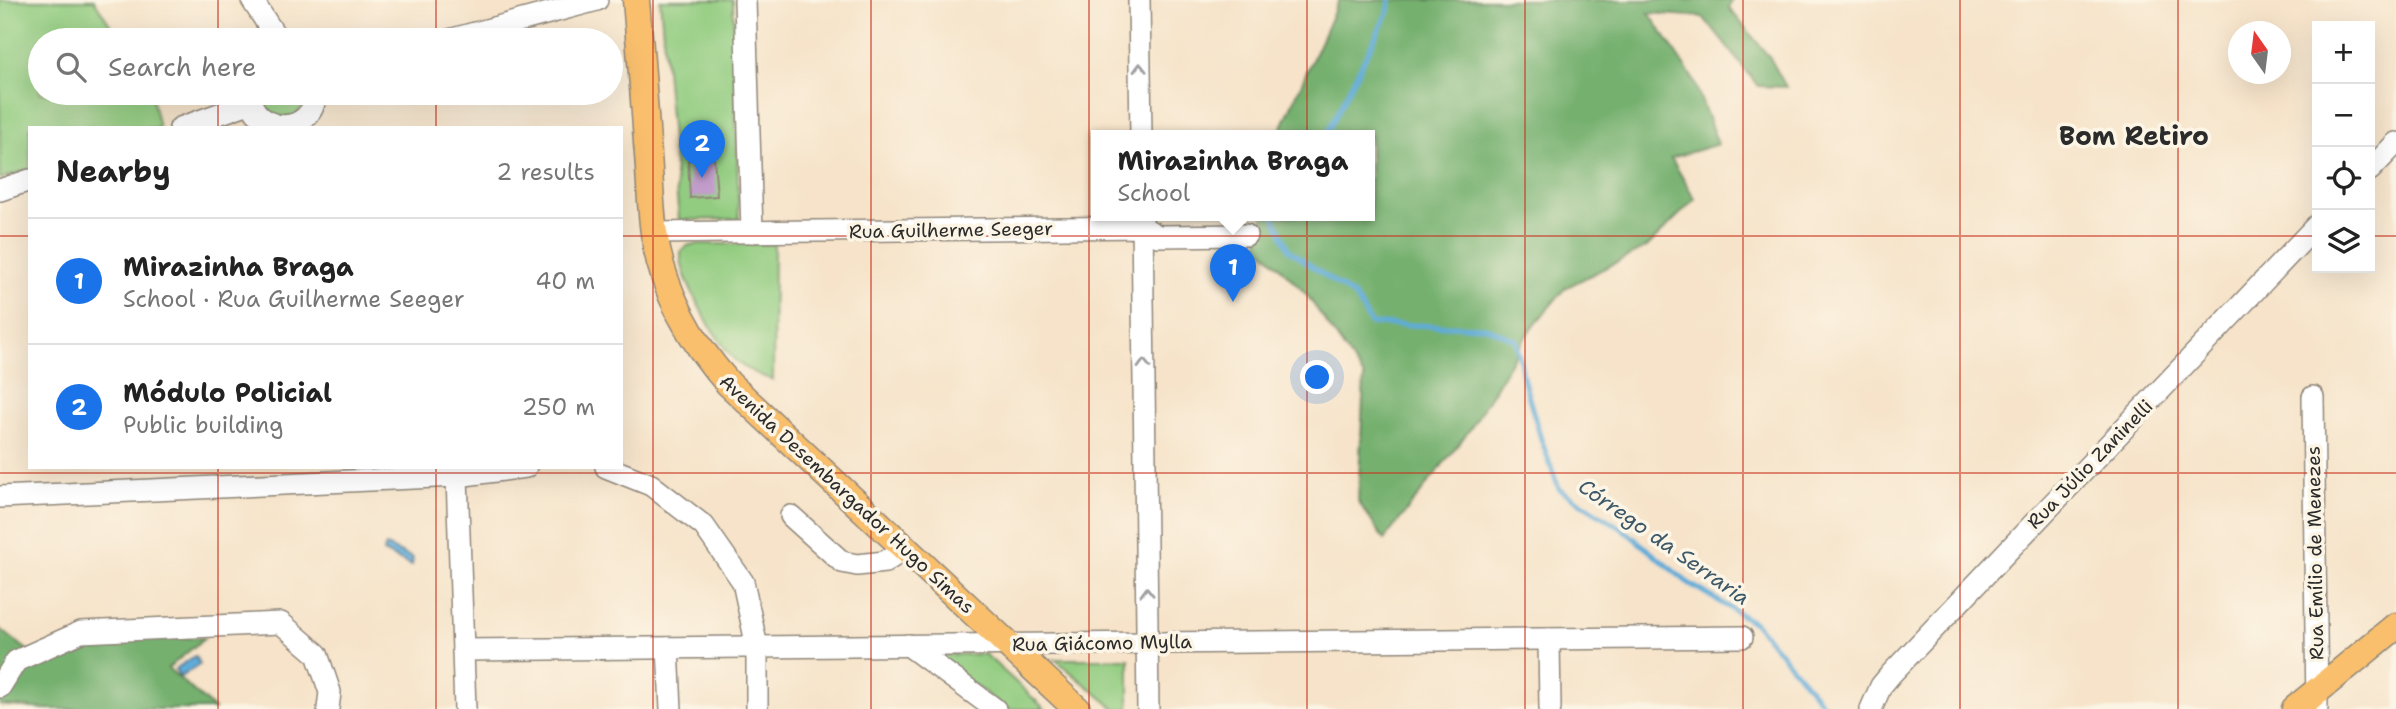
<!DOCTYPE html>
<meta charset="utf-8">
<style>
body{margin:0;font-family:"Shantell Sans",sans-serif;background:#f2f2f2;color:#222}
.controls{position:absolute;right:21px;top:21px;display:grid;overflow:hidden;border-radius:0px;box-shadow:0 7px 28px #0002}
.controls button{width:63px;height:63px;display:grid;place-items:center;padding:0;border:0;border-bottom:2px solid #e0e0e0;background:#fff;color:#222;font:35px sans-serif}
.compass{position:absolute;left:2228px;top:21px;width:63px;height:63px;border-radius:50%;background:#fff;box-shadow:0 7px 28px #0002;rotate:346deg}
.you{position:absolute;left:1318px;top:378px;width:24px;height:24px;margin:-18px;border:5px solid #fff;border-radius:50%;background:#1a73e8;box-shadow:0 0 0 10px #1a73e833}
.badge{display:grid;place-items:center;width:46px;height:46px;border-radius:50%;background:#1a73e8;color:#fff;font-size:23px;font-weight:700}
.pin{position:absolute;translate:-50% -58px;filter:drop-shadow(0 2px 4px #0008)}
.pin::after{content:'';position:absolute;top:37px;width:24px;height:21px;background:inherit;clip-path:polygon(0 0,100% 0,50% 100%)}
.popup{position:absolute;left:1091px;top:130px;width:284px;height:91px;box-sizing:border-box;display:grid;place-content:center;border-radius:0px;background:#fff;filter:drop-shadow(0 2px 5px #0005);font-size:23px;white-space:nowrap;color:#767676}
.popup b{font-size:26px;color:#222}
.popup::after{content:'';position:absolute;left:50%;top:100%;margin-left:-14px;border:14px solid transparent;border-top-color:#fff}
.list{margin:0;padding:0;list-style:none}
h2{display:flex;justify-content:space-between;align-items:center;height:91px;margin:0;padding:0 28px;font-size:30px}
h2 small{font-size:23px;font-weight:400;color:#767676}
.list li{display:grid;grid-template-columns:46px 1fr auto;gap:21px;align-items:center;box-sizing:border-box;height:126px;padding:0 28px;border-top:2px solid #e0e0e0}
.list b{display:block;font-size:26px;white-space:nowrap}
.list p{margin:0;font-size:23px;white-space:nowrap;color:#767676}
.list em{font-size:23px;font-style:normal;color:#767676}
.icon{flex:none;width:38px;height:38px;fill:none;stroke:currentColor;stroke-width:2;stroke-linecap:round;stroke-linejoin:round}
.map{position:relative;flex:none;width:2396px;height:709px;overflow:hidden}
.search{position:absolute;background:#fff;box-shadow:0 7px 28px #0002;left:28px;top:28px;width:595px;height:77px;display:flex;align-items:center;gap:18px;box-sizing:border-box;padding:0 24px;border-radius:38px;color:#767676;font-size:26px}
.panel{position:absolute;background:#fff;box-shadow:0 7px 28px #0002;left:28px;top:126px;width:595px;height:343px;border-radius:0px}
.map>svg:first-child{display:block}
.green{fill:#92cc80;stroke:#5e7c56;stroke-width:2}
.forest{fill:#75b06e;stroke:#506e4c;stroke-width:2}
.water{fill:#5fabd8;stroke:#456b82;stroke-width:2}
.lines{fill:none;stroke-linecap:round;stroke-linejoin:round}
.stream{stroke:#5fabd8;stroke-width:5}
.building{fill:#c29dcb}
.minor-casing{stroke:#90877a;stroke-width:24}
.major-casing{stroke:#90877a;stroke-width:29}
.minor{stroke:#fff;stroke-width:21}
.major{stroke:#f9bf6d;stroke-width:26}
.oneway{stroke:#a0a0a0}
.grid{fill:none;stroke:#c8321e;stroke-width:2;stroke-opacity:0.55}
.labels{text-anchor:middle;dominant-baseline:central;stroke-width:7;stroke-linejoin:round;paint-order:stroke}
.street-label{font-size:19px;fill:#2b2b2b;stroke:#fcf5e5}
.water-label{font-size:21px;font-style:italic;fill:#3d5868;stroke:#fcf5e5}
.district-label{font-size:26px;font-weight:bold;fill:#2b2b2b;stroke:#fcf5e5}
</style>
<div class="map">
<svg width="2396" height="709" viewBox="0 0 2396 709">
<rect width="100%" height="100%" fill="#fcf5e5"/>
<filter id="ink" filterUnits="userSpaceOnUse"><feTurbulence type="fractalNoise" baseFrequency=".0143" numOctaves="2"/><feDisplacementMap in="SourceGraphic" scale="14" xChannelSelector="R" yChannelSelector="G"/><feConvolveMatrix kernelMatrix="1 2 1 2 8 2 1 2 1" color-interpolation-filters="sRGB"/></filter>
<filter id="wash" filterUnits="userSpaceOnUse"><feTurbulence type="fractalNoise" baseFrequency=".00686" numOctaves="4" result="noise"/><feDisplacementMap in="SourceGraphic" scale="28" xChannelSelector="R" yChannelSelector="G"/><feGaussianBlur stdDeviation="1.57" result="paint"/><feColorMatrix in="noise" values="0 0 0 0 0 0 0 0 0 0 0 0 0 0 0 0 0 1.4 0 .05"/><feComposite in="paint" operator="in"/></filter>
<g filter="url(#wash)">
<rect width="100%" height="100%" fill="#f6e3c9"/>
<g class="green">
<polygon points="0,0 94,0 120,40 40,40 40,93 151,93 159,128 30,128 30,169 0,179"/>
<polygon points="660,0 733,0 739,219 679,220"/>
<polygon points="256,93 311,93 295,117 269,116"/>
<path d="M694,244H774L773,380C761,376 749,371 738,363C719,347 678,276 681,252L687,246Z"/>
<polygon points="985,654 1045,709 1007,709 933,655"/>
<polygon points="1055,659 1129,659 1129,709 1115,709"/>
</g>
<g class="forest">
<polygon points="1339,0 1732,0 1729,8 1770,58 1786,87 1758,86 1703,17 1649,13 1693,79 1718,144 1671,158 1695,199 1647,247 1565,288 1530,330 1471,428 1384,540 1358,501 1364,377 1307,295 1258,245 1263,216 1370,216 1370,136 1278,136"/>
<polygon points="0,629 34,655 126,636 205,638 168,668 214,709 46,709 0,705"/>
</g>
<g class="water">
<polygon points="386,546 413,558 412,566 383,552"/>
<polygon points="195,656 200,664 180,677 175,669"/>
</g>
<g class="lines">
<g class="stream">
<polyline points="1326,135 1388,12 1390,0"/>
<polyline points="1274,216 1289,250 1355,297 1371,324 1485,327 1516,340 1524,381 1541,439 1559,489 1624,530 1687,582 1756,624 1827,709"/>
</g>
</g>
<g id="blocks">
<polygon class="building" points="714,158 717,196 690,198 688,160"/>
</g>
</g>
<g filter="url(#ink)">
<use href="#blocks" fill-opacity="0" stroke="#90877a" stroke-width="2"/>
<g class="lines">
<defs>
<g id="minor">
<polyline points="252,0 278,40"/>
<polyline points="745,0 752,232"/>
<polyline points="1139,0 1141,136"/>
<polyline points="449,40 597,0"/>
<path d="M248,93C255,136 313,137 316,93"/>
<polyline points="180,128 249,103"/>
<polyline points="2370,170 2396,143"/>
<polyline points="0,190 30,180"/>
<polyline points="1142,218 1148,709"/>
<polyline points="654,233 1142,227 1158,236 1246,235"/>
<polyline points="2313,397 2317,709"/>
<polyline points="455,467 457,476 465,709"/>
<polyline points="606,467 651,485 704,526 743,582 757,647 757,709"/>
<polyline points="0,497 457,476 526,467"/>
<polyline points="791,516 842,562 857,565 885,562 904,549"/>
<polyline points="1549,639 1550,709"/>
<polyline points="908,645 995,709"/>
<polyline points="668,648 671,709"/>
<polyline points="463,650 1742,637"/>
<polyline points="0,687 16,661 81,632 281,623 317,654 330,692 328,709"/>
<polyline points="1871,709 1881,686 1891,674 2317,225"/>
</g>
<g id="major">
<path d="M636,0C640,48 644,96 647,143C650,173 650,204 654,233C662,290 691,342 729,384L1077,709"/>
<polyline points="2295,709 2396,626"/>
</g>
</defs>
<use href="#minor" class="minor-casing"/>
<use href="#major" class="major-casing"/>
<use href="#minor" class="minor"/>
<use href="#major" class="major"/>
</g>
<defs><path id="oneway-chevron" d="M-2-3.5L2.5 0L-2 3.5" fill="none" stroke-width="1.6" stroke-linecap="round" stroke-linejoin="round" transform="scale(1.75)"/></defs>
<g class="oneway">
<use href="#oneway-chevron" transform="translate(1140 68) rotate(-91)"/>
<use href="#oneway-chevron" transform="translate(1144 364) rotate(-91)"/>
<use href="#oneway-chevron" transform="translate(1147 592) rotate(-91)"/>
</g>
</g>
<path class="grid" d="M218,0V40M436,0V40M653,0V709M871,0V709M1089,0V709M1307,0V709M1525,0V709M1743,0V709M1960,0V709M2178,0V709M218,93V128M436,93V128M0,236H30M621,236H2317M2370,236H2396M218,467V709M436,467V709M0,473H2396"/>
<g class="labels">
<g class="street-label">
<text transform="translate(951 230) rotate(-1)">Rua Guilherme Seeger</text>
<text transform="translate(2090 464) rotate(-46)">Rua Júlio Zaninelli</text>
<text transform="translate(847 494) rotate(43)">Avenida Desembargador Hugo Simas</text>
<text transform="translate(2315 553) rotate(-91)">Rua Emílio de Menezes</text>
<text transform="translate(1102 643) rotate(-1)">Rua Giácomo Mylla</text>
</g>
<g class="water-label">
<text transform="translate(1664 542) rotate(35)">Córrego da Serraria</text>
</g>
<g class="district-label">
<text x="2134" y="135">Bom Retiro</text>
</g>
</g>
</svg>
<div class="controls">
<button>+</button>
<button>−</button>
<button><svg class="icon" aria-label="locate" viewBox="0 0 24 24"><circle cx="12" cy="12" r="6"/><path d="M12 2v4M12 18v4M2 12h4M18 12h4"/></svg></button>
<button><svg class="icon" aria-label="layers" viewBox="0 0 24 24"><path d="M12 4l9 5-9 5-9-5zM3 14l9 5 9-5"/></svg></button>
</div>
<svg class="compass" viewBox="-18 -18 36 36"><path d="M0-13l5 13h-10z" fill="#e53935"/><path d="M0 13l5-13h-10z" fill="#767676"/></svg>
<div class="you"></div>
<div class="pin badge" style="left:1233px;top:302px">1</div>
<div class="popup"><b>Mirazinha Braga</b>School</div>
<div class="pin badge" style="left:702px;top:178px">2</div>
<div class="search"><svg class="icon" aria-label="search" viewBox="0 0 24 24"><circle cx="10" cy="10" r="6"/><path d="M15 15l6 6"/></svg>Search here</div>
<section class="panel">
<h2>Nearby<small>2 results</small></h2>
<ul class="list">
<li><span class="badge">1</span><div><b>Mirazinha Braga</b><p>School · Rua Guilherme Seeger</p></div><em>40 m</em></li>
<li><span class="badge">2</span><div><b>Módulo Policial</b><p>Public building</p></div><em>250 m</em></li>
</ul>
</section>
</div>
